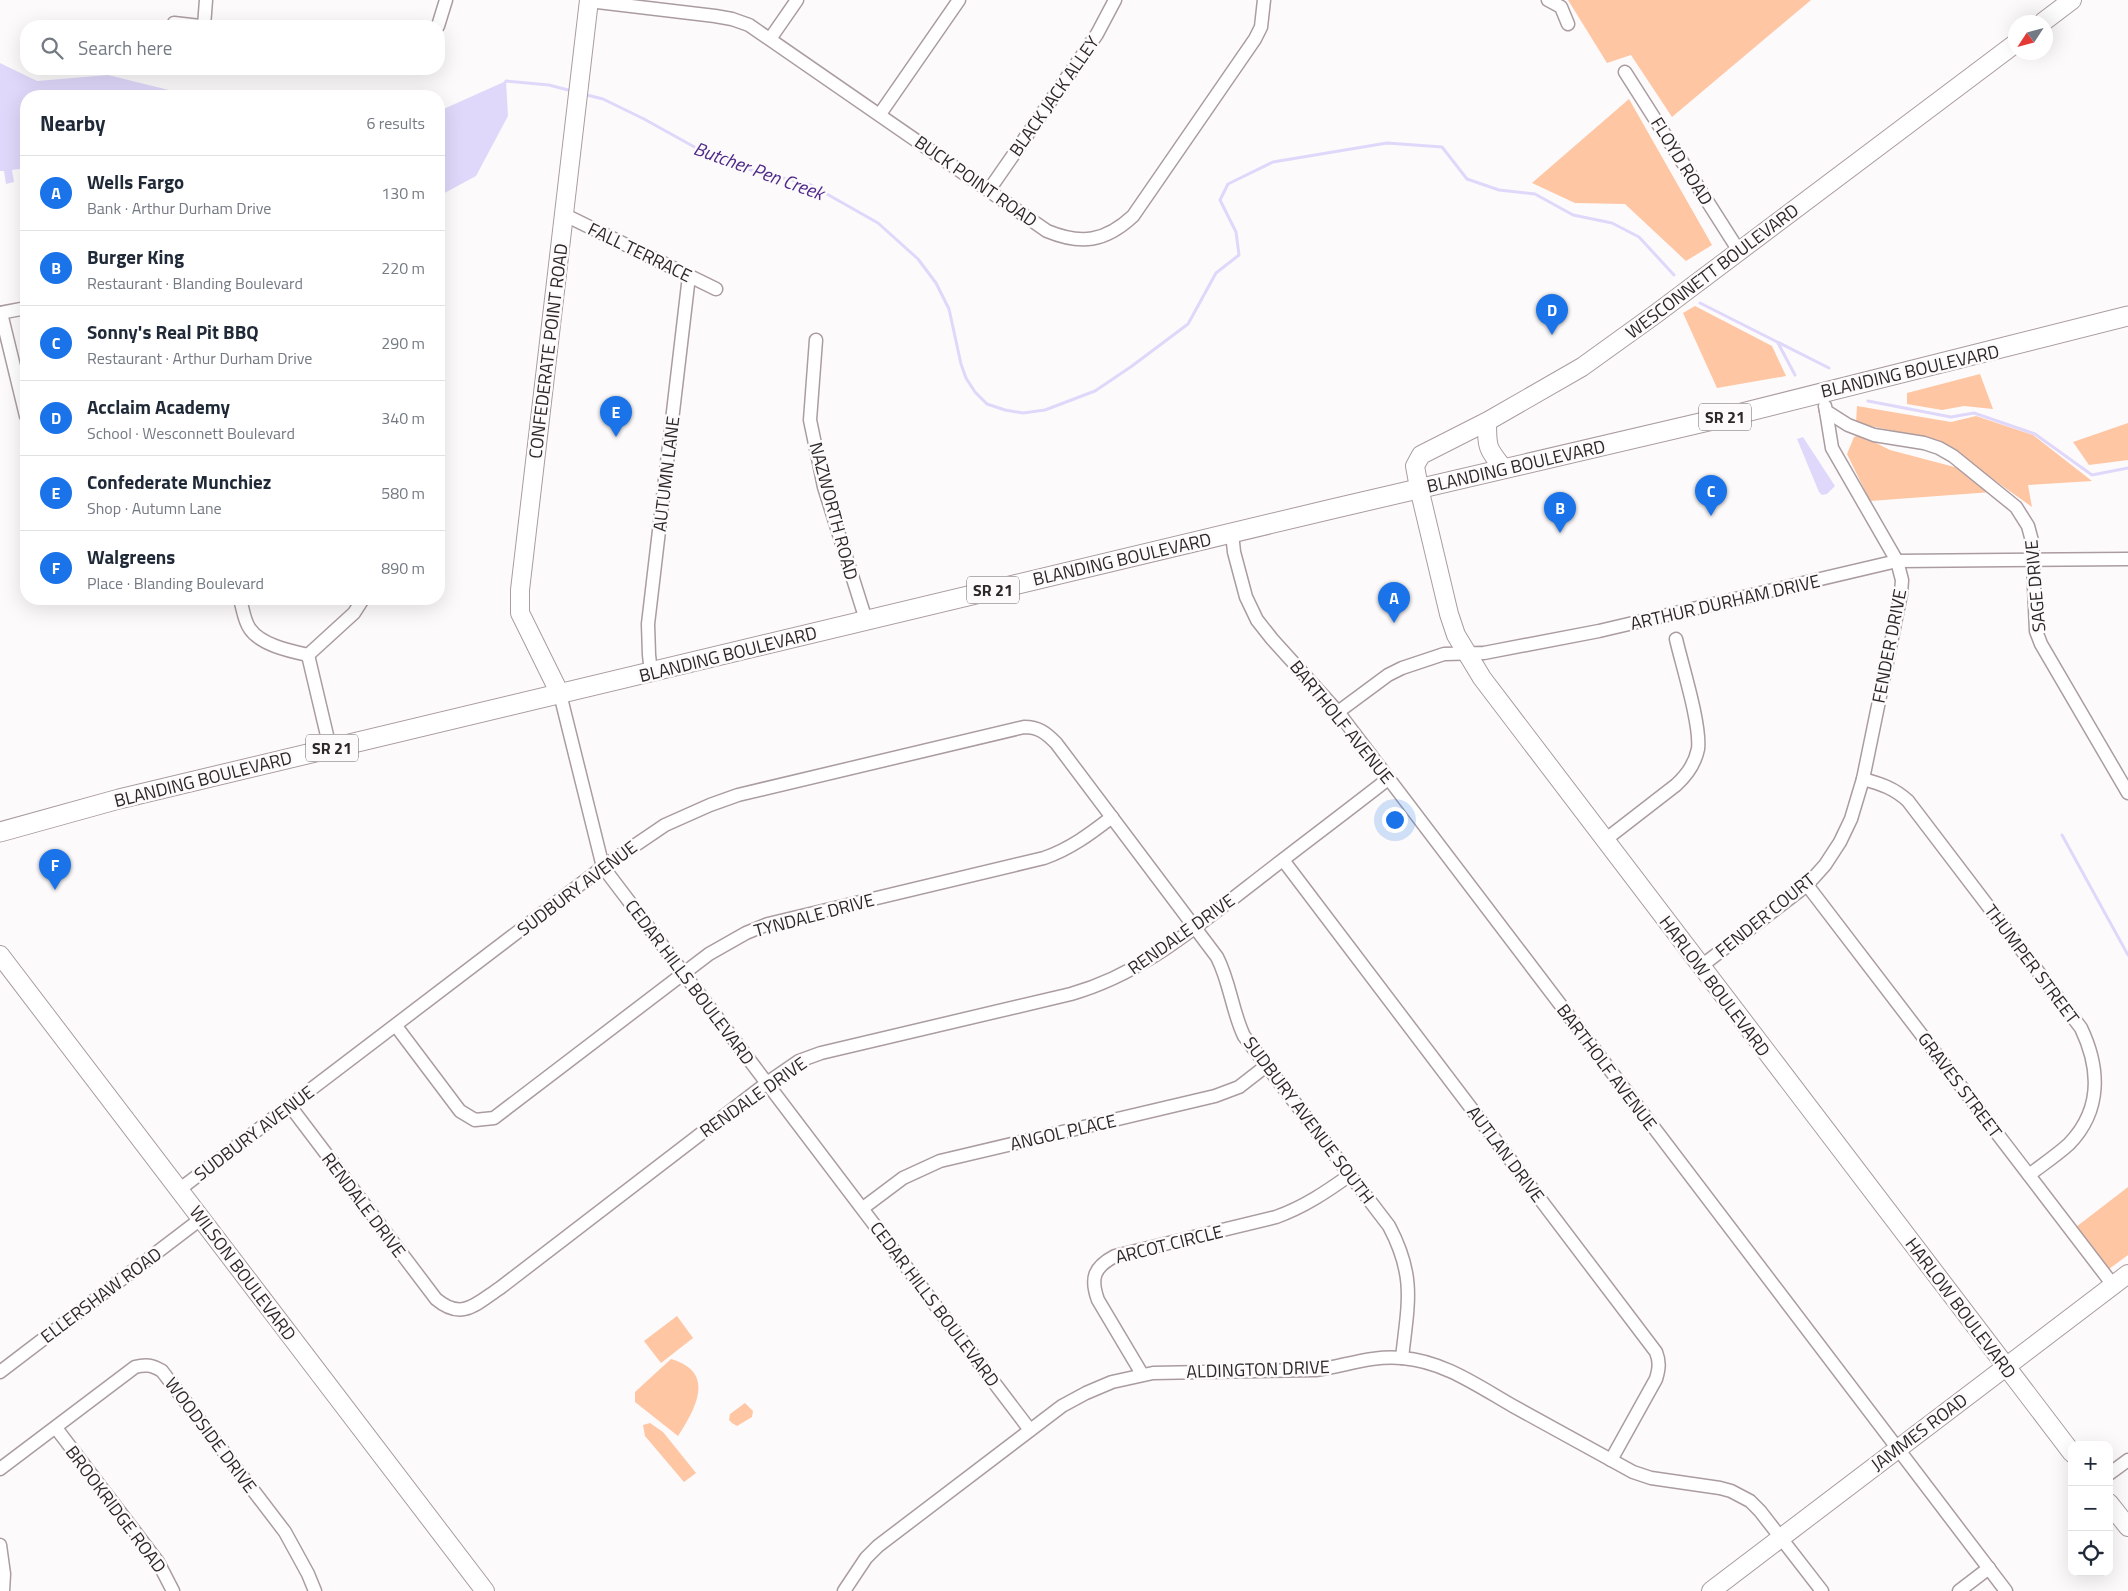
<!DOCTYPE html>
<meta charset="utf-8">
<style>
body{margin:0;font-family:"Titillium Web",sans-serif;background:#f2f2f3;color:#1f2937}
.controls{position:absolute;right:15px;bottom:15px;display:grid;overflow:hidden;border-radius:10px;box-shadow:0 5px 20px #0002}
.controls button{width:45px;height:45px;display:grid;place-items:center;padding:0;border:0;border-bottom:1px solid #e0e1e3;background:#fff;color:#1f2937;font:25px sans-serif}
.compass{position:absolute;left:2008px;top:15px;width:45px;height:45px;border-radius:50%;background:#fff;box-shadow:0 5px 20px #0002;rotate:234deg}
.you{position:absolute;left:1394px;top:819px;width:18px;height:18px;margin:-12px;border:4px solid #fff;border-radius:50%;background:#1a73e8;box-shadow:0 0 0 8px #1a73e833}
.badge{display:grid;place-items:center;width:32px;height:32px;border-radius:50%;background:#1a73e8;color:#fff;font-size:16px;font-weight:700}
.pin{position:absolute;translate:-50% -41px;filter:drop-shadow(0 1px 2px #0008)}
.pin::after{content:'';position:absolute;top:26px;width:18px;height:15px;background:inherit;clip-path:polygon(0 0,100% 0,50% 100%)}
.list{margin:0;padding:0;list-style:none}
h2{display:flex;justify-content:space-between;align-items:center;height:65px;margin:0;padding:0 20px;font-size:21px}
h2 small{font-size:16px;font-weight:400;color:#747a83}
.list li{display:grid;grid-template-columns:32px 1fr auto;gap:15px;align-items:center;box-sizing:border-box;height:75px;padding:0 20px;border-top:1px solid #e0e1e3}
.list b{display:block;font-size:19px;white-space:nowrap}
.list p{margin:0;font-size:16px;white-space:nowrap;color:#747a83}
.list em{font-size:16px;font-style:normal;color:#747a83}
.icon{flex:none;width:28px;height:28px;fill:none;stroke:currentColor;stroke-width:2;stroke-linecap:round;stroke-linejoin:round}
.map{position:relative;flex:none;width:2128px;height:1591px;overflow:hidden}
.search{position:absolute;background:#fff;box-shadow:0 5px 20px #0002;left:20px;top:20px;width:425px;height:55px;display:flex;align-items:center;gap:12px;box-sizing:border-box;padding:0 18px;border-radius:20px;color:#747a83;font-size:19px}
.panel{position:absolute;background:#fff;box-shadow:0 5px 20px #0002;left:20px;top:90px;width:425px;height:515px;border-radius:20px}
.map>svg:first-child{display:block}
.green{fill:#fec6a3}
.water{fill:#e0d8fa}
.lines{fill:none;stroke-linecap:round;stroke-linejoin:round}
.stream{stroke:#e0d8fa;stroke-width:3}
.street-casing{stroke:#aa9ca0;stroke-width:15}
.secondary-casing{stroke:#aa9ca0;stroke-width:20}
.primary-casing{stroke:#aa9ca0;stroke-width:21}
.street{stroke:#fff;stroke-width:12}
.secondary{stroke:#fff;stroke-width:18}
.primary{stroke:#fff;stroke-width:19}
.labels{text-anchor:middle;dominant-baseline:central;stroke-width:5;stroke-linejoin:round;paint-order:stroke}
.shield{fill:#fdfafb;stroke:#6b6668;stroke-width:1}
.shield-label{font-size:16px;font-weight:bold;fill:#2c2729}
.street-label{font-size:18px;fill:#2c2729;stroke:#fdfafb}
.water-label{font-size:19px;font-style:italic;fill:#4f2a88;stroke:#fdfafb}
</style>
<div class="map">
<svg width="2128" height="1591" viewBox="0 0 2128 1591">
<rect width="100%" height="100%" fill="#fdfafb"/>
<g class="green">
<polygon points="1568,0 1811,0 1672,117 1631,55 1607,63"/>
<polygon points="1629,99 1712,245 1686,261 1625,204 1575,203 1532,183"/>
<polygon points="1695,306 1772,346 1786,376 1717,388 1683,313"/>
<polygon points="1980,374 1993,409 1964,406 1942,410 1907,404 1907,393"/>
<polygon points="1857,406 1951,422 1976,416 2033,435 2092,481 2028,485 2032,507 1938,440 1856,423"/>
<polygon points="2128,423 2128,460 2089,465 2073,442"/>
<polygon points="1860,435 1890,450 1962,469 1992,492 1870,501 1847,454 1854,437"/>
<polygon points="2128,1187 2128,1255 2109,1269 2106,1267 2076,1227"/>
<polygon points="677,1316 693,1338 661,1363 644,1341"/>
<path d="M671,1359C716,1372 696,1408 678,1436L635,1402V1392Z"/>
<polygon points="745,1403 753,1411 752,1417 737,1426 732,1423 729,1420 730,1414"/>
<polygon points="650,1423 663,1432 696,1473 684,1482 645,1436 643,1425"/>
</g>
<g class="water">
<polygon points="0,63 37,81 108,75 193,96 26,96 26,168 12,170 14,182 6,184 4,171 0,171"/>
<polygon points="506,81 508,116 476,176 439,196 439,111"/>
<polygon points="1803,437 1835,486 1827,494 1822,495 1819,492 1797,439"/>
</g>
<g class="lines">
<g class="stream">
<polyline points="504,84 506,81 549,85 572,91"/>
<polyline points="583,94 603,99 644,119 707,154 751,170 811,185 878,223 918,259 936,283 949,309 961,364 966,378 975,392 987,404 1005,410 1023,413 1045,410 1095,391 1132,366 1188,324 1216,273 1239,255 1236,232 1220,200 1228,184 1273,162 1387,143 1442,147 1467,179 1499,190 1535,194 1573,215 1612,223 1639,237 1674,275"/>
<polyline points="1700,303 1829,368"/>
<polyline points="1778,343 1795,375"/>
<polyline points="1868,401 1951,417 1974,413 2035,434 2092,475 2128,468"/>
<polyline points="2062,835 2128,955"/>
</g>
<defs>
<g id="street">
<polyline points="1548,0 1561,7 1568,24"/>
<path d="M589,1L715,16L732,19L749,25L1047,231C1081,245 1105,242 1133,216L1255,39L1261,27L1264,0"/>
<polyline points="174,23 200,26"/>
<polyline points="204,26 206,0"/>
<polyline points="438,26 446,0"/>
<polyline points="770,39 797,0"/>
<polyline points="1625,72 1739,251"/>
<polyline points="880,114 959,0"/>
<polyline points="989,190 1097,34 1115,0"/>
<polyline points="565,215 716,289"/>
<polyline points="0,313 26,308"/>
<polyline points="1,313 26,416"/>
<polyline points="816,340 810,420 824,487 866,620"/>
<polyline points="1825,406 1826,411 1848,425 1874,435 1924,443 1939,448 1953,456 2016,507 2028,526 2032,541 2036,631 2041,644 2128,793"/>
<polyline points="1232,533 1234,552 1246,597 1257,620 1272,639 1338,712 2006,1591"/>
<path d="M240,599C243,609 244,621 250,629C261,645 290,651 308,655"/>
<polyline points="308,655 330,748"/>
<polyline points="308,655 354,613 363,599"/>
<polyline points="651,672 649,655 648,624 689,276"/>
<polyline points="560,694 603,867 1030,1430"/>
<polyline points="1338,712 1388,675 1402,668 1444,654 1484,653 1599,631 1897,561 2128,559"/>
<path d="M1863,779C1881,784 1894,788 1908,801L2081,1028C2100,1068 2102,1110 2069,1144C2057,1155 2042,1165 2029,1175"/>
<path d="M1605,840L1676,785C1687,775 1695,764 1698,749C1701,725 1682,665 1676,639"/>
<path d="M1283,860L1656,1352C1660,1362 1659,1369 1656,1379L1611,1460"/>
<polyline points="1807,885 2113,1285"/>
<polyline points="1700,967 1807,885 1825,865 1840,842 1851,819 1863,779 1901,594 1902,580 1897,561 1832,448 1826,411"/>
<path d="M396,1026L460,1111L475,1120L494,1118L709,954L746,933L768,924L1044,858C1070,849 1090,834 1112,817"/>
<path d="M290,1106L436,1299C462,1321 476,1304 500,1288L767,1083L799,1061L821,1053L1071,994C1141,974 1192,930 1249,886C1295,850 1342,815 1388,779"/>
<path d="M180,1189L603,867L665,825L710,805L738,795L1024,727C1039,727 1046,733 1056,743L1217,957C1230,982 1232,1011 1244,1036L1389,1226C1416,1277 1408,1303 1402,1358"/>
<polyline points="863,1208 903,1178 940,1161 1215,1096 1239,1087 1266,1066"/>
<polyline points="0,1372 202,1218"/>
<path d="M1142,1374L1098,1300C1090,1278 1094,1267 1115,1256L1276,1217C1304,1207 1326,1192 1350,1175"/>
<polyline points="56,1428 158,1562 173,1591"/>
<path d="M0,1469L135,1367C146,1364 152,1365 162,1371L285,1532L308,1574L315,1591"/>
<polyline points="2109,1474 2128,1460"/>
<polyline points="0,1545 4,1574 3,1591"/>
<path d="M844,1591L866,1558L878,1546L1062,1406L1086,1393L1112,1382L1153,1373L1316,1370C1345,1366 1372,1355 1402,1358C1443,1361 1478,1386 1513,1406C1553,1428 1593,1450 1633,1472L1651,1478L1720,1488L1731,1491L1750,1501L1760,1511L1822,1591"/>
<polyline points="1959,1591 1989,1568"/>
</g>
<g id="secondary">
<polyline points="2043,22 2072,0"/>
<polyline points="2016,43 1657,313 1582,367 1488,421 1421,455 1415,466 1419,488 1449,614 1456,635 1482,678 2072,1453"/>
<path d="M1487,422C1487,448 1487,448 1504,469"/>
<polyline points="560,694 523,619 520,613 520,590 589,0"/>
<polyline points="0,955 485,1591"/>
<polyline points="2109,1503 2128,1527"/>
<polyline points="1711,1591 2128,1274"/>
</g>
<polyline id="primary" points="0,832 119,799 1332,509 1730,416 2128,316"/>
</defs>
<use href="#street" class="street-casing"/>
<use href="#secondary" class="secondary-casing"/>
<use href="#primary" class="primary-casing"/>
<use href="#street" class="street"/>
<use href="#secondary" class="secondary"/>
<use href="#primary" class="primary"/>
</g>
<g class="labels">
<g class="shield">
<rect x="1699" y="403.5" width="52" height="27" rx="4"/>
<rect x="967" y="576.5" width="52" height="27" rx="4"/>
<rect x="306" y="734.5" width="52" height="27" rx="4"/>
</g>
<g class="shield-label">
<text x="1725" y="417">SR 21</text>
<text x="993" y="590">SR 21</text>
<text x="332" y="748">SR 21</text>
</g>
<g class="street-label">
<text transform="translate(1054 96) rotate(-55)">BLACK JACK ALLEY</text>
<text transform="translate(1682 161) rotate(58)">FLOYD ROAD</text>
<text transform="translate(976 181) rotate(35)">BUCK POINT ROAD</text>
<text transform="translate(640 252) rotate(26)">FALL TERRACE</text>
<text transform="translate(1712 271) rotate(-37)">WESCONNETT BOULEVARD</text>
<text transform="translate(548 351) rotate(-83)">CONFEDERATE POINT ROAD</text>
<text transform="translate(1910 371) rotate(-13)">BLANDING BOULEVARD</text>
<text transform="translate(1516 466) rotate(-13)">BLANDING BOULEVARD</text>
<text transform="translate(666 474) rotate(-83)">AUTUMN LANE</text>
<text transform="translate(834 511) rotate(75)">NAZWORTH ROAD</text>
<text transform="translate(1122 559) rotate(-13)">BLANDING BOULEVARD</text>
<text transform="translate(2035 586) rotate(-95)">SAGE DRIVE</text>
<text transform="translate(1725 602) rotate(-13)">ARTHUR DURHAM DRIVE</text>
<text transform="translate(1889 646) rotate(-79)">FENDER DRIVE</text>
<text transform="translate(728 654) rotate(-14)">BLANDING BOULEVARD</text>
<text transform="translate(1342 722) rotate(51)">BARTHOLF AVENUE</text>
<text transform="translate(203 779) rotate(-14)">BLANDING BOULEVARD</text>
<text transform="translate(577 888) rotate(-37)">SUDBURY AVENUE</text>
<text transform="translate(814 915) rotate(-15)">TYNDALE DRIVE</text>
<text transform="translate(1765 915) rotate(-39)">FENDER COURT</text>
<text transform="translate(1181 934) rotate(-35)">RENDALE DRIVE</text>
<text transform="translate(2032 964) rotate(53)">THUMPER STREET</text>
<text transform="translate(690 982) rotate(53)">CEDAR HILLS BOULEVARD</text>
<text transform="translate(1715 986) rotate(53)">HARLOW BOULEVARD</text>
<text transform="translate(1607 1067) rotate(53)">BARTHOLF AVENUE</text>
<text transform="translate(1960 1085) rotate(53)">GRAVES STREET</text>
<text transform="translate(753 1097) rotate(-35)">RENDALE DRIVE</text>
<text transform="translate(1309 1120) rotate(53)">SUDBURY AVENUE SOUTH</text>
<text transform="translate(1063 1132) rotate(-13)">ANGOL PLACE</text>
<text transform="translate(254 1133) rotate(-37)">SUDBURY AVENUE</text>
<text transform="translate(1506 1154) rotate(53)">AUTLAN DRIVE</text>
<text transform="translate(364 1205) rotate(53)">RENDALE DRIVE</text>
<text transform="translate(1169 1244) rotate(-14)">ARCOT CIRCLE</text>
<text transform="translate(243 1273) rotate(53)">WILSON BOULEVARD</text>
<text transform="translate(101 1295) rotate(-37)">ELLERSHAW ROAD</text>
<text transform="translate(935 1304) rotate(53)">CEDAR HILLS BOULEVARD</text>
<text transform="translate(1961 1308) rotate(53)">HARLOW BOULEVARD</text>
<text transform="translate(1258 1369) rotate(-2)">ALDINGTON DRIVE</text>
<text transform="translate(1919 1432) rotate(-37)">JAMMES ROAD</text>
<text transform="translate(211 1435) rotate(53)">WOODSIDE DRIVE</text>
<text transform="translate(116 1509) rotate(53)">BROOKRIDGE ROAD</text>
</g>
<g class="water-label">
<text transform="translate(759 170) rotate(20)">Butcher Pen Creek</text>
</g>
</g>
</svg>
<div class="controls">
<button>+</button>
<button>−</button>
<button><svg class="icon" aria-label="locate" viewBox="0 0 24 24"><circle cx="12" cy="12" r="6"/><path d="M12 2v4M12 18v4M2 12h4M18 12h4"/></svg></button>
</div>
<svg class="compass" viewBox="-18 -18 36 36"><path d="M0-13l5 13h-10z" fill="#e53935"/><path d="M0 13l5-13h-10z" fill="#747a83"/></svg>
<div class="you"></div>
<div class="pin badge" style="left:1394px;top:623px">A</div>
<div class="pin badge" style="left:1560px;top:533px">B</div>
<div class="pin badge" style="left:1711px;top:516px">C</div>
<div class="pin badge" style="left:1552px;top:335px">D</div>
<div class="pin badge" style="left:616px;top:437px">E</div>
<div class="pin badge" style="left:55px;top:890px">F</div>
<div class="search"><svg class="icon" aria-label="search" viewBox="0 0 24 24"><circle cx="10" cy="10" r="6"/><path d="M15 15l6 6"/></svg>Search here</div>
<section class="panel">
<h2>Nearby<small>6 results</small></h2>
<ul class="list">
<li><span class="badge">A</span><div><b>Wells Fargo</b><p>Bank · Arthur Durham Drive</p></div><em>130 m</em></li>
<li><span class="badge">B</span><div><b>Burger King</b><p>Restaurant · Blanding Boulevard</p></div><em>220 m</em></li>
<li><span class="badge">C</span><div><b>Sonny's Real Pit BBQ</b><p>Restaurant · Arthur Durham Drive</p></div><em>290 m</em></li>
<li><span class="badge">D</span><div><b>Acclaim Academy</b><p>School · Wesconnett Boulevard</p></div><em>340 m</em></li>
<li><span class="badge">E</span><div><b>Confederate Munchiez</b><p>Shop · Autumn Lane</p></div><em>580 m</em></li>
<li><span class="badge">F</span><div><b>Walgreens</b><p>Place · Blanding Boulevard</p></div><em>890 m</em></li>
</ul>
</section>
</div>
